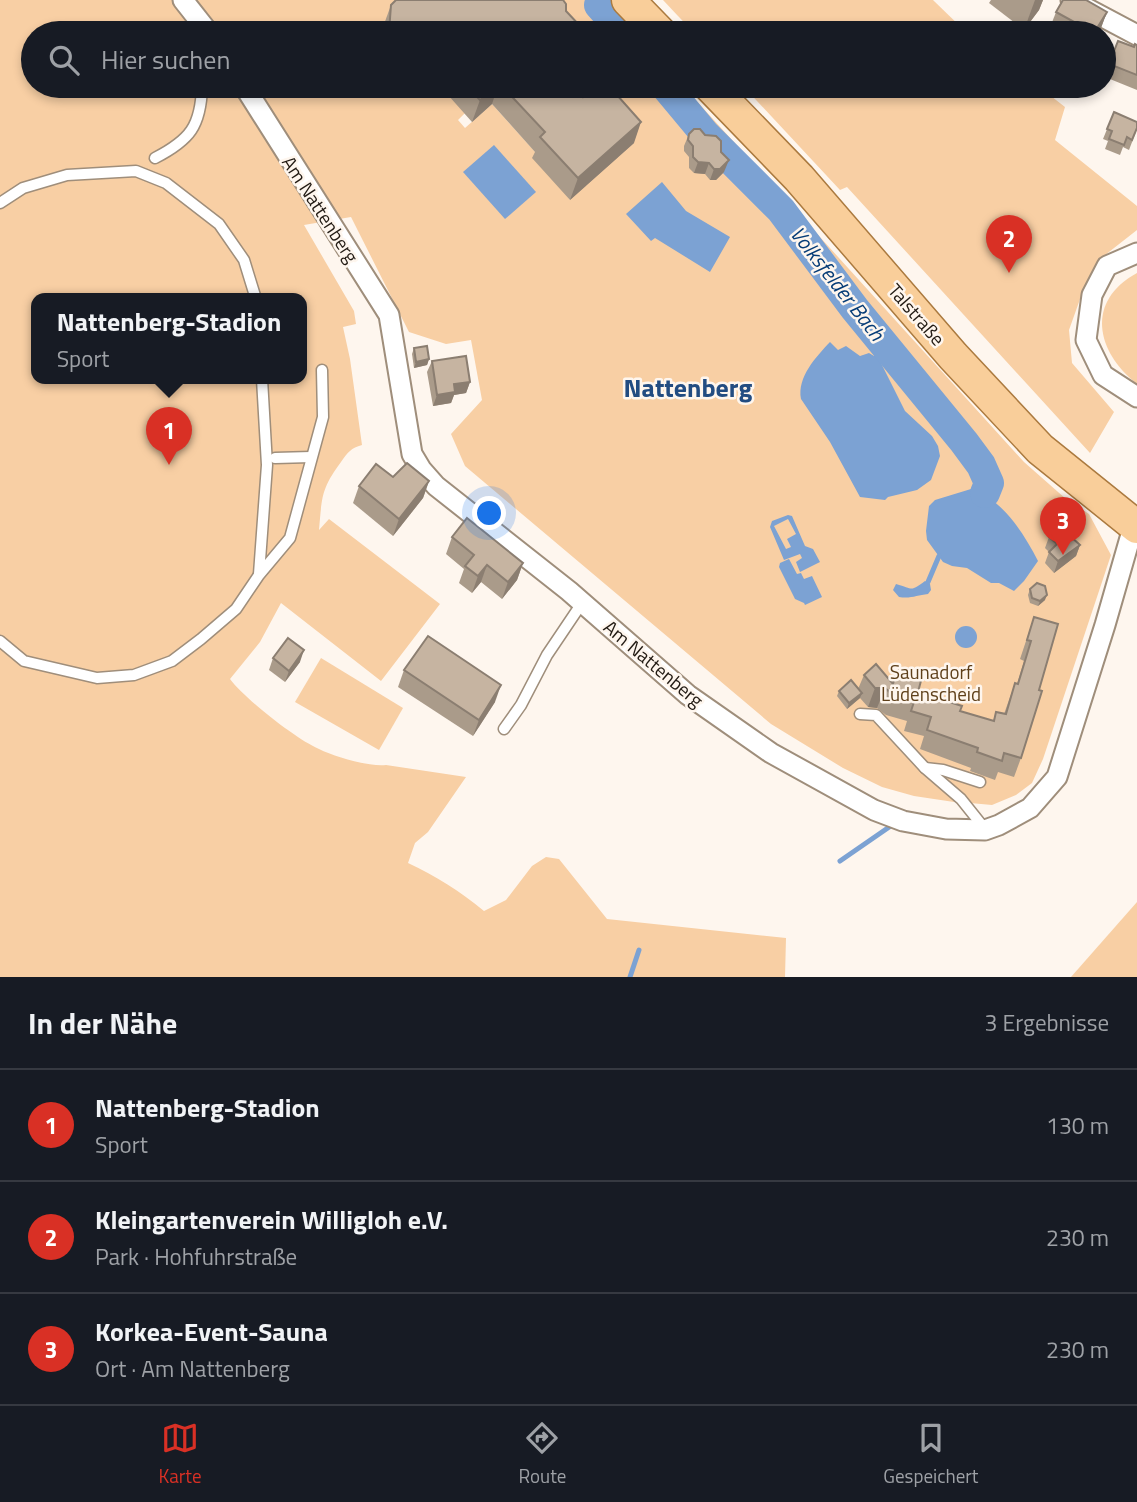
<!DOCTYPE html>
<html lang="de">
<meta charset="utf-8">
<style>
body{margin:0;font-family:"Titillium Web",sans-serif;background:#242831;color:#f1f3f6}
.you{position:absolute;left:490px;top:514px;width:24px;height:24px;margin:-18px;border:5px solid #fff;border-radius:50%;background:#1a73e8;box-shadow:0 0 0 10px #1a73e833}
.badge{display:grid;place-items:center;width:46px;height:46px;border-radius:50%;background:#d93025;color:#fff;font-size:23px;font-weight:700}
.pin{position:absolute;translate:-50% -58px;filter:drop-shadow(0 2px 4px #0008)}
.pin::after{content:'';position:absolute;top:37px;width:24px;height:21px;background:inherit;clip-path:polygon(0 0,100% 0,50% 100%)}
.popup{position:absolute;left:31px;top:293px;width:276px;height:91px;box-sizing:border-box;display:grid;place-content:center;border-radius:14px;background:#171b24;filter:drop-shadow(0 2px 5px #0005);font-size:23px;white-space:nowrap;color:#9ea1a6}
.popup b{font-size:26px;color:#f1f3f6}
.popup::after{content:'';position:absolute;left:50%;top:100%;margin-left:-14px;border:14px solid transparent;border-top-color:#171b24}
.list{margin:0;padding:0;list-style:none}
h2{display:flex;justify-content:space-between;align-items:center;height:91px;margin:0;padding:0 28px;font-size:30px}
h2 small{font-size:23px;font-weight:400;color:#9ea1a6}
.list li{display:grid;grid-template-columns:46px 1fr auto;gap:21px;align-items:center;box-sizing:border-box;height:112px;padding:0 28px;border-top:2px solid #363941}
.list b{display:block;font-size:26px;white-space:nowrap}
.list p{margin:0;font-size:23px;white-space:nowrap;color:#9ea1a6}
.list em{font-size:23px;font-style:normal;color:#9ea1a6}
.icon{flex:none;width:38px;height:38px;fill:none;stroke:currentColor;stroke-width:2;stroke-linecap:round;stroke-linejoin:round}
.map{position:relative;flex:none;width:1137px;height:977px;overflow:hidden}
.search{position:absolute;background:#171b24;box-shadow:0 4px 10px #0003;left:21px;right:21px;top:21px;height:77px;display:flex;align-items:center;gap:18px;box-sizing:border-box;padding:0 24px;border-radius:38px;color:#9ea1a6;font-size:26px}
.sheet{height:427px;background:#171b24}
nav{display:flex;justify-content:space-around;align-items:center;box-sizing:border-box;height:98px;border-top:2px solid #363941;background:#171b24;font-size:19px;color:#9ea1a6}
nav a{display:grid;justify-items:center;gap:4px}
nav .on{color:#d93025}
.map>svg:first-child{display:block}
.green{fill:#f8cfa4;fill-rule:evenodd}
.water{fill:#7ca2d3;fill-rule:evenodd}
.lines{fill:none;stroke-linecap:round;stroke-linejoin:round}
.stream{stroke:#7ca2d3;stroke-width:5}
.river{stroke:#7ca2d3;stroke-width:30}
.service-casing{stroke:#9f8e7b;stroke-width:13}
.minor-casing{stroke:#9f8e7b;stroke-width:23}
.primary-casing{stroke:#ab7a3f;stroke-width:35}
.service{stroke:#fff;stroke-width:10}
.minor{stroke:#fff;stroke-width:19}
.primary{stroke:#f9ce9a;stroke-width:32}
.wall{fill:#aa9b8a}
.shaded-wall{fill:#8b7e71}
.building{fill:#c6b4a1;stroke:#8b7e71;stroke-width:2}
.labels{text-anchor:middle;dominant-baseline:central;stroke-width:5;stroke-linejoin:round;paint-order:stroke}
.street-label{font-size:19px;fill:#211a13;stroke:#fef6ee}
.park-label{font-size:19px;fill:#5e3f19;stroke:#fef6ee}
.water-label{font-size:21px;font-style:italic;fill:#063c77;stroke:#fef6ee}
.district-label{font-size:26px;font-weight:bold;fill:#224c81;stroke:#fef6ee}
</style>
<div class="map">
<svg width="1137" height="977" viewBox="0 0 1137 977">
<rect width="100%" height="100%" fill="#fef6ee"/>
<g class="green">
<path d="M0,0H412L383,26L382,33H33V86H440L452,99L472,106L458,120L465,128L492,104L537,154L570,200L547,86H683L1024,462L1066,499L1089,514L1111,555L1043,759L1032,783L1016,795L992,805L970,803L966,796L954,802L914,796L882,787L843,768L771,724L465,466L451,434L482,400L471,340L446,344L409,332L351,217L304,225L354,311L356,324L343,327L350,359L362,445C351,448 348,452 341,462C321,489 322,497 319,530L329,519L440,604L381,681L281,603L260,642L230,679C245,699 296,739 319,749C335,757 369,767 386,765L466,777L428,832L415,843L408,863C436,876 460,891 484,911L506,900L532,866L546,857L559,859L607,919L786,938L785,977H0ZM36,299H302V379H36Z"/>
<polygon points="516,0 604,0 635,33 557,33"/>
<polygon points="663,0 933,0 967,33 694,33"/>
<polygon points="743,86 1038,86 1065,107 1055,140 1137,206 1137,230 1100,259 1084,288 1069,330 1072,363 1114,412 1090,453 847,187 840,190"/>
<path d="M1137,273V384C1096,352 1085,301 1137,273Z"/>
<polygon points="321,658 403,708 379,750 295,702"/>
<polygon points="1137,902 1137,977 1071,977"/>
</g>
<g class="water">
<polygon points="494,145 536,192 505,219 463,172"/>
<polygon points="662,182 686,211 730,237 710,272 655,238 651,241 626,214"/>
<path d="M830,342L838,350L846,346L860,356L869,353L874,356L877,355L905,411L932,436L938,446L940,456L931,480L917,490L888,497L885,500L860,497L830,442L801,399C797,377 816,357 830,342Z"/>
<path d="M971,489C1002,499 1023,532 1038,561L1024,581L1014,591L999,583H991L967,568L952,566L943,562L927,540L926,531L929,506L935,500Z"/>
<path d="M788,515L792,516L805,546L813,549L820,562L800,572L796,562L802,558L800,554L784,560L770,527L772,521ZM788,519L796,534L787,539L791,547L786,549L774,526Z"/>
<polygon points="789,559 797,574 801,573 804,579 812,576 822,597 805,605 804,603 795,599 779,567 780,563"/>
<path d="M925,581L930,584L931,590L928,594C917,595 911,599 899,597L893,590L896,584C914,589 910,592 925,581Z"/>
<circle cx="966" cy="637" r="11"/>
</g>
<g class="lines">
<g class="stream">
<polyline points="928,582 939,556"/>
<polyline points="840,861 895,823"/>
<polyline points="630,977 639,950"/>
</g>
<g class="river">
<polyline points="599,5 624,33"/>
<polyline points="665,86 705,134 781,210 855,309 964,442 981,465 989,483 985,493"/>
</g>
<defs>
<g id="service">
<path d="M155,158C190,140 201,126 202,86"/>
<polyline points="0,203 23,188 67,175 136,171 166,183 219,224 244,260 256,299"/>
<polyline points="275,458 311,457"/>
<polyline points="259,574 267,465 262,379"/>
<polyline points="0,641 24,661 97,678 134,675 172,661 201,639 236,609 259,575 290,538 323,417 322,370"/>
<polyline points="860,714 876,715 925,768 961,799 985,829"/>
<polyline points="504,729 521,705 547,655 582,603"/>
<polyline points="925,768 943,770 980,782"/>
</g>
<g id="minor">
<polyline points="183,0 209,33"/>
<polyline points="1071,0 1137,35"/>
<polyline points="244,86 389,315 412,454 421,469 436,486 569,591 688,695 771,753 874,810 903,821 946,829 985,830 999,825 1030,808 1057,777 1105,625 1136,517"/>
<polyline points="1137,253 1107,266 1092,295 1086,340 1103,375 1137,397"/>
</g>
<g id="primary">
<polyline points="628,0 660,33"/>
<polyline points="710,86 799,178 953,356 1040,449 1137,527"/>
</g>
</defs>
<use href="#service" class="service-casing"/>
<use href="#minor" class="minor-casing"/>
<use href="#primary" class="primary-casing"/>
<use href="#service" class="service"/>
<use href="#minor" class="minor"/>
<use href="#primary" class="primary"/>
</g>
<g class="wall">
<polygon points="991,0 1043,0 1039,10 1024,30 989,3"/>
<polygon points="391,5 566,11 581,33 382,33 383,27"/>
<polygon points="1056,12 1107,12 1099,33 1048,33"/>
<polygon points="1118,41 1134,47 1137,45 1137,90 1105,77"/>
<polygon points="440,86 573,86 583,97 634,143 570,200 532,158 535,152 492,104 472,122"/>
<polygon points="1114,112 1137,129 1129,150 1123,147 1120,155 1105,149 1108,141 1103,139"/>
<polygon points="689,134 721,152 724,172 716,180 710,180 705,174 694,173 689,168 689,157 684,151 684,146"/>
<polygon points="414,348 429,359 427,365 414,368 412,354"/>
<polygon points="432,361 470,382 466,393 454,395 451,403 433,406 427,372"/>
<polygon points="393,477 429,481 423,498 393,536 353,503 359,486"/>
<polygon points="452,537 523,563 517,580 502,599 481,582 472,593 459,583 464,569 446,554"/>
<polygon points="1049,537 1080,545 1076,556 1054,573 1045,563 1049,552 1045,548"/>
<polygon points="1030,589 1045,600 1038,606 1030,603 1028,595"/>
<polygon points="1034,617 1021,758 1014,777 998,772 995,780 970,771 971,768 920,749 924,736 904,731 907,721 886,715 877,708 868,707 860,698 847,709 837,696 839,691 858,689 864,675 892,683 897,669 918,692 960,711 993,721 996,712 1004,714 1015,683 1017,684 1024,661 1020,659"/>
<polygon points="273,658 300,662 285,682 269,670"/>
<polygon points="404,670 495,702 473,736 398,687"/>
</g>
<g class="shaded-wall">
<polygon points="1035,0 1043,0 1039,10 1024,30"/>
<polygon points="1107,12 1099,33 1094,33"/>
<polygon points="496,86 498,86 492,104 472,122 480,100"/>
<polygon points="641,122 634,143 570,200 578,178"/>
<polygon points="729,160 724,172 716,180 710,180 714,169"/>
<polygon points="698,162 709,163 705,174 694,173"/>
<polygon points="429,359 427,365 414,368 416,362"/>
<polygon points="470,382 466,393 454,395 451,403 433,406 437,395 454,384"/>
<polygon points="429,481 423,498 393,536 399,519"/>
<polygon points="1080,545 1076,556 1054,573 1058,561"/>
<polygon points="523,563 517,580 502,599 508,582"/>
<polygon points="487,565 481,582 472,593 478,576"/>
<polygon points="1047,595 1045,600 1038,606 1040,601"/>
<polygon points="304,650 300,662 285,682 289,671"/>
<polygon points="501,685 495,702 473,736 479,720"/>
<polygon points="875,688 885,688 877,708 868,707"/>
<polygon points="862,693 860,698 847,709 849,703"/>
</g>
<g class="building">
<polygon points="396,0 563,0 566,4 566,11 582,28 581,33 391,33 389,32 391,5"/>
<polygon points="1063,0 1086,0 1107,12 1094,33 1056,12"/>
<polygon points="1118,41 1134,47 1135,44 1137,45 1137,75 1109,64"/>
<polygon points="467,86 496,86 480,100"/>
<polygon points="502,86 573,86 583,97 596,86 609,86 641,122 578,178 540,137 545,132"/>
<polygon points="1114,112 1137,122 1137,128 1132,140 1127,137 1124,145 1109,139 1112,131 1107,129"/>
<polygon points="694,129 700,129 705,135 716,136 721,141 721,152 729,160 720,169 714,169 709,163 698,162 693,157 693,146 688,140 689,134"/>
<polygon points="427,346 429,359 416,362 414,348"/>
<polygon points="466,356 470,382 454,384 455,392 437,395 432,361"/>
<polygon points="407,463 429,481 399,519 359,486 376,464 393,477"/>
<polygon points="467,518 523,563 508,582 487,565 478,576 465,566 474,555 452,537"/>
<polygon points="1060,527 1080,545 1058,561 1049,552 1057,544 1049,537"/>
<polygon points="1037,583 1045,586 1047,595 1040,601 1032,598 1030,589"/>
<polygon points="1034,617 1058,624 1039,690 1042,691 1021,758 1004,753 1002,761 977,752 978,748 927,730 931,717 911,711 914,702 893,695 885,688 875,688 864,675 876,664 893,684 897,669 922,677 918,692 962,706 960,711 994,721 996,712 1006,714 1015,683 1018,684 1031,641 1027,640"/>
<polygon points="428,636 501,685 479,720 404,670"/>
<polygon points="288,638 304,650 289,671 273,658"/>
<polygon points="851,680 862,693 849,703 839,691"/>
</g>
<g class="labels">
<g class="street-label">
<text transform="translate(321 209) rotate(57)">Am Nattenberg</text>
<text transform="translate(917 314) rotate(49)">Talstraße</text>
<text transform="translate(654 663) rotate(40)">Am Nattenberg</text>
</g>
<g class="park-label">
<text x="931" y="671">Saunadorf<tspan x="931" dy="22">Lüdenscheid</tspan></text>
</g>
<g class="water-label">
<text transform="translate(838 283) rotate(52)">Volksfelder Bach</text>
</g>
<g class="district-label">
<text x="688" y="387">Nattenberg</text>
</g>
</g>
</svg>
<div class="you"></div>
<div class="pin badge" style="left:169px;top:465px">1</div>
<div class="popup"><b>Nattenberg-Stadion</b>Sport</div>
<div class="pin badge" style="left:1009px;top:273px">2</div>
<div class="pin badge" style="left:1063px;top:555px">3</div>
<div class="search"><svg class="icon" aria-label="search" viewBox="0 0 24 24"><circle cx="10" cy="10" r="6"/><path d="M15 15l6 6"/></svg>Hier suchen</div>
</div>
<section class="sheet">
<h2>In der Nähe<small>3 Ergebnisse</small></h2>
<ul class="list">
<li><span class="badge">1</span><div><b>Nattenberg-Stadion</b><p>Sport</p></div><em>130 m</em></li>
<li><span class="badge">2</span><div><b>Kleingartenverein Willigloh e.V.</b><p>Park · Hohfuhrstraße</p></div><em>230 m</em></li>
<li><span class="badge">3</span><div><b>Korkea-Event-Sauna</b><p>Ort · Am Nattenberg</p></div><em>230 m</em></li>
</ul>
</section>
<nav>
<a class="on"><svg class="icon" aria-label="map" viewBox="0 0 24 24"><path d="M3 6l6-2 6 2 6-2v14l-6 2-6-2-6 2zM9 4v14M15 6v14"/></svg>Karte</a>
<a><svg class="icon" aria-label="directions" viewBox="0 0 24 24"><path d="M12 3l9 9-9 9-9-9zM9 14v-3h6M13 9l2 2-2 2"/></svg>Route</a>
<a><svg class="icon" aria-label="saved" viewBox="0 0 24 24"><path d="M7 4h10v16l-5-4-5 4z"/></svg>Gespeichert</a>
</nav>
